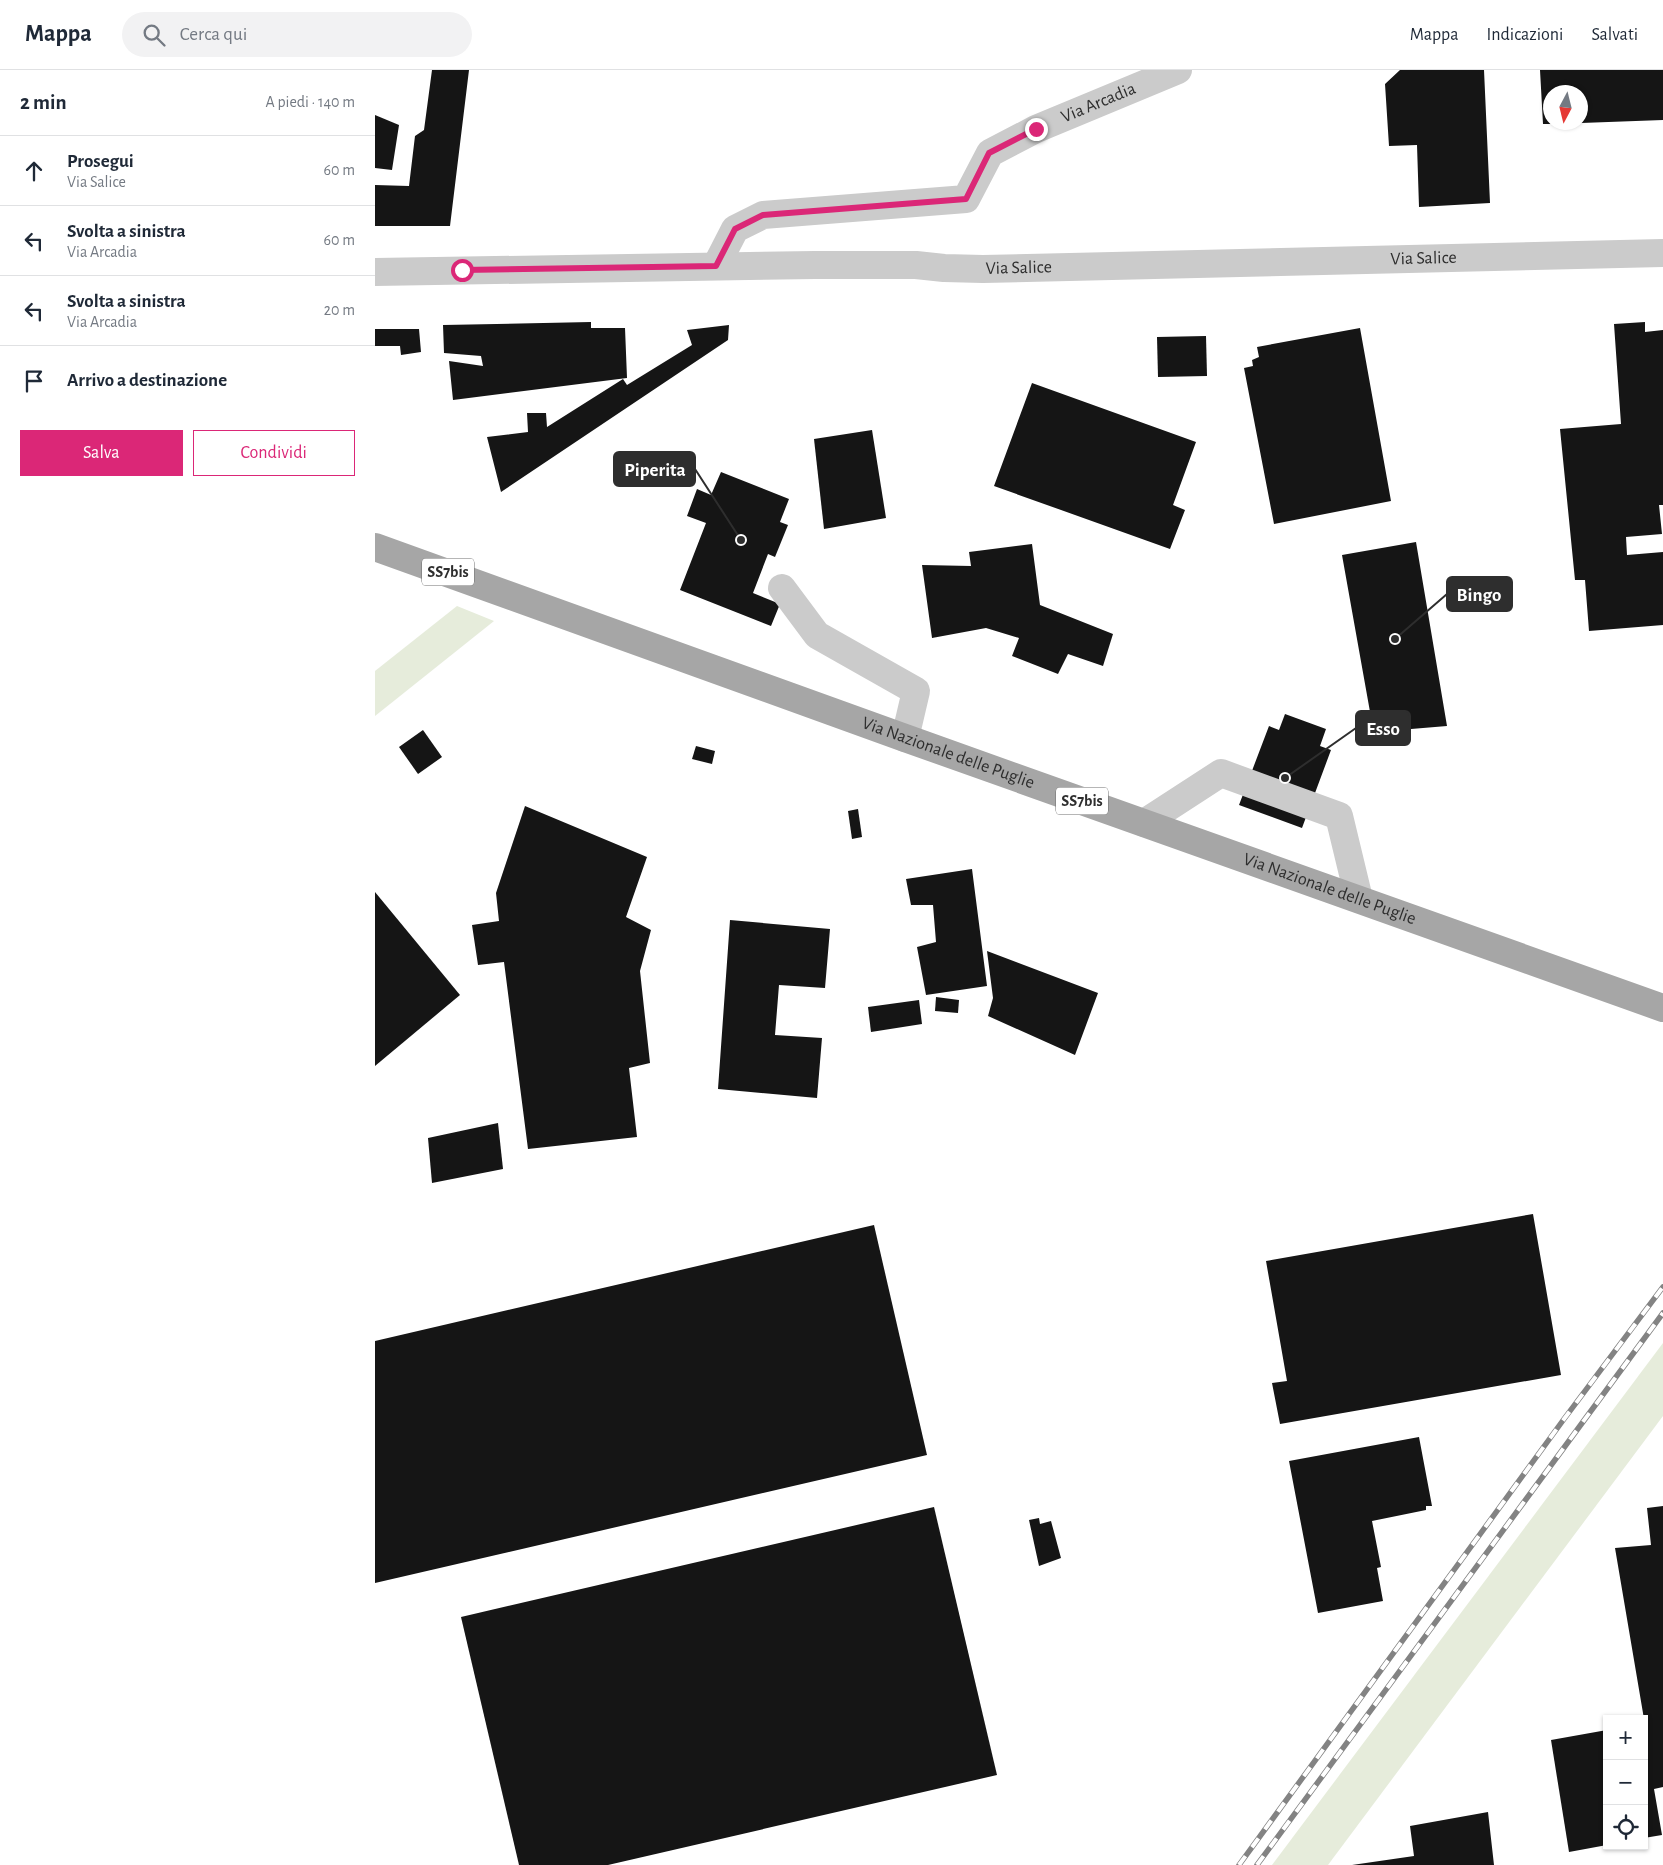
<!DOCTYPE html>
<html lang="it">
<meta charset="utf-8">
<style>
body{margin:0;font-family:"Alegreya Sans",sans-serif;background:#f2f2f3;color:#1f2937}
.controls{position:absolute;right:15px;bottom:15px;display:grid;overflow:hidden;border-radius:0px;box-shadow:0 1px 4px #0004}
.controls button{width:45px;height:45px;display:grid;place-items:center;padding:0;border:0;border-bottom:1px solid #e0e1e3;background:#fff;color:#1f2937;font:25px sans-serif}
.compass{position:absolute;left:1168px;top:15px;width:45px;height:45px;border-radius:50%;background:#fff;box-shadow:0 1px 4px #0004;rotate:187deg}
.stop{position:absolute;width:15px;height:15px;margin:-11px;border:4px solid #db2777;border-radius:50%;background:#fff}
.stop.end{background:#db2777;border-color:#fff;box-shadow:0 1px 5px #0008}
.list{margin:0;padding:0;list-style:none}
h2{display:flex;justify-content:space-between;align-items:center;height:65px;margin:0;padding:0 20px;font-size:21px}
h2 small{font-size:16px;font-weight:400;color:#747a83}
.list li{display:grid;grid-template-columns:32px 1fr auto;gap:15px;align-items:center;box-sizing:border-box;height:70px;padding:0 20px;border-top:1px solid #e0e1e3}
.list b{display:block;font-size:19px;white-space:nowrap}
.list p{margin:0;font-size:16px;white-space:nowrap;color:#747a83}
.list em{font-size:16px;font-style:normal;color:#747a83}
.actions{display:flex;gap:10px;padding:15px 20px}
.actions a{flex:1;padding:11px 0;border:1px solid #db2777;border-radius:0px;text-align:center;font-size:18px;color:#db2777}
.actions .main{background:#db2777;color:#fff}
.icon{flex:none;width:28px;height:28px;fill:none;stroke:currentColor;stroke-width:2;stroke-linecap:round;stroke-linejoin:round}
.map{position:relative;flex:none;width:1288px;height:1795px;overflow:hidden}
header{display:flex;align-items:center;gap:30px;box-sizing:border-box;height:70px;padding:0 25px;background:#fff;border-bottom:1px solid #e0e1e3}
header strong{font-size:24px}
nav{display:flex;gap:28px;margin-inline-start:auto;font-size:18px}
.search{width:350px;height:45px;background:#f2f2f3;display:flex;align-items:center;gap:12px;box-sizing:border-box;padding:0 18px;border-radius:28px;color:#747a83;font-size:19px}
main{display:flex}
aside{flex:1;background:#fff}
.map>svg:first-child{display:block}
.green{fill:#e6ecdb}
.building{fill:#151515}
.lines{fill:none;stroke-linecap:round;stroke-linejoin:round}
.minor{stroke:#cbcbcb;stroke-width:28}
.major{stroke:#a6a6a6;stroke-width:28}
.rail-casing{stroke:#838383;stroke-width:5.5}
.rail{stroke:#fff;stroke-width:4;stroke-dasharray:11;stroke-linecap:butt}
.route{stroke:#db2777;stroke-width:6}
.labels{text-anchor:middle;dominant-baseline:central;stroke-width:5;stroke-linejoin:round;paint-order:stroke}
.shield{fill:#fff;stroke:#6d6d6d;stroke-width:1}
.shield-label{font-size:16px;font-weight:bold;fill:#2e2e2e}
.street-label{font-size:18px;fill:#2e2e2e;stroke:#fff}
.leader{fill:none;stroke:#2e2e2e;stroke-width:2}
.callout-dot{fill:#2e2e2e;stroke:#fff;stroke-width:2}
.callout{fill:#2e2e2e;stroke:#2e2e2e;stroke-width:2}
.callout-label{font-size:19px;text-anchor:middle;font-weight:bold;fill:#fff}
</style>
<header>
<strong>Mappa</strong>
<div class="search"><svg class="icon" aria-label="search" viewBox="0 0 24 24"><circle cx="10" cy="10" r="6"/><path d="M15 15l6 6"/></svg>Cerca qui</div>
<nav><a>Mappa</a><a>Indicazioni</a><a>Salvati</a></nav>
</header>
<main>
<aside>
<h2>2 min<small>A piedi · 140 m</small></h2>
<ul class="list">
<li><svg class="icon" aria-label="ahead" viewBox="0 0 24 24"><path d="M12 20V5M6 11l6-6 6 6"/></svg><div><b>Prosegui</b><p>Via Salice</p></div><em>60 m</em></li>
<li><svg class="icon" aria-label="left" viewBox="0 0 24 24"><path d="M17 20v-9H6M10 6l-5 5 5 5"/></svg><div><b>Svolta a sinistra</b><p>Via Arcadia</p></div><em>60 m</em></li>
<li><svg class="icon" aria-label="left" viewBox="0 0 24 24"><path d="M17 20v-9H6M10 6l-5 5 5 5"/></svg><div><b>Svolta a sinistra</b><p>Via Arcadia</p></div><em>20 m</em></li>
<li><svg class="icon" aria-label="arrive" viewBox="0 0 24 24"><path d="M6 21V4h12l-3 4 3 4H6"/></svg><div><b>Arrivo a destinazione</b></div></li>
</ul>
<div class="actions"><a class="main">Salva</a><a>Condividi</a></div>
</aside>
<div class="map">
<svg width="1288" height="1795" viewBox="0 0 1288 1795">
<rect width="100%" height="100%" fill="#fff"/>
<g class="green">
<polygon points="82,536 119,551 0,646 0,601"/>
<polygon points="1288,1273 1288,1346 953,1795 897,1795"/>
</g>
<g class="building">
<polygon points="57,0 94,0 75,156 0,156 0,115 34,116 40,66 49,60"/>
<polygon points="1025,0 1109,0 1115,133 1044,137 1042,75 1014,76 1010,14"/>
<polygon points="1165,0 1288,0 1288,50 1206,53 1206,22 1176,22 1176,54 1168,54"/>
<polygon points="0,45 24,55 17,100 0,98"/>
<polygon points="216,252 216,258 250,258 252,308 78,330 74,291 108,296 106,286 69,283 68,255"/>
<polygon points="1270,252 1270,262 1288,260 1288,435 1284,435 1287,464 1251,467 1252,485 1288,482 1288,555 1214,561 1210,510 1200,510 1185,359 1246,354 1239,254"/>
<polygon points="354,255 353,270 126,422 112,367 153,362 152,343 171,343 172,357 248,309 252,315 317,275 312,260"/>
<polygon points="985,258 1016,431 899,454 869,298 878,296 877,290 884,287 882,277"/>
<polygon points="0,259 44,259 46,282 26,285 25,276 0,276"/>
<polygon points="831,266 832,306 783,307 782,267"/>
<polygon points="657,313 821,372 798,435 810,440 795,479 619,416"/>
<polygon points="497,360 511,448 449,459 439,369"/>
<polygon points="346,402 414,429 405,452 413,455 400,487 393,484 378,523 405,534 396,556 305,520 331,453 312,446 322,419 336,425"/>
<polygon points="1041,472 1072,656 1036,659 1035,665 997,653 967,485"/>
<polygon points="657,474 665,535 738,564 728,596 693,584 683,604 637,586 644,568 611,558 557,568 547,495 596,496 594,482"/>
<polygon points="910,644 951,659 945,676 956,680 927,758 864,735 894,656 904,660"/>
<polygon points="48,660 67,687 43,704 24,677"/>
<polygon points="321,676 340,681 337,694 317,689"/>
<polygon points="150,736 272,787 251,847 276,860 265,901 275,993 254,998 262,1067 153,1079 129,892 103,895 97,855 124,851 121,823"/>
<polygon points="483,739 487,767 477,769 473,741"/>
<polygon points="597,799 612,916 551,925 542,877 561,872 558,835 536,835 531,809"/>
<polygon points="0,822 85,925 0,996"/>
<polygon points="355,850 455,859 450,918 404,915 400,965 447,968 442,1028 343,1019"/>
<polygon points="612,881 723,923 700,985 613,946 618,928"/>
<polygon points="561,927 584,930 583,943 560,941"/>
<polygon points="544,930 547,954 496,962 493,937"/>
<polygon points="123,1053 128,1099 57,1113 53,1068"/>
<polygon points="1158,1144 1186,1305 905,1354 897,1313 912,1311 891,1191"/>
<polygon points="499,1155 552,1385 0,1513 0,1271"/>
<polygon points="1044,1367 1057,1436 1051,1436 1051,1440 997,1451 1006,1497 1002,1498 1008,1531 943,1543 914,1391"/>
<polygon points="1288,1436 1288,1717 1279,1719 1287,1765 1269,1768 1269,1649 1240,1478 1276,1475 1272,1438"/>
<polygon points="559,1437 622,1705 233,1795 144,1795 86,1547"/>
<polygon points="664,1448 665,1454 676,1451 686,1488 664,1496 654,1450"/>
<polygon points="1232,1660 1232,1775 1194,1782 1176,1670"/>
<polygon points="1113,1742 1119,1795 977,1795 1039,1786 1035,1756"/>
</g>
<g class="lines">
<g class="minor">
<path id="s1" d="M341,196L360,159L388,145L591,129L615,83L661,59L803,0"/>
<path id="s2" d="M0,202L440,195H541L569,198L608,199L1288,183"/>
<polyline points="407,518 442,565 541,621 530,668"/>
<polyline points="769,753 846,703 964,746 984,829"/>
</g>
<path class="major" id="s3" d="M0,477L530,668L1288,938"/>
<defs>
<g id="rail">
<polyline points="864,1795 1189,1349 1288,1217"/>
<polyline points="882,1795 1288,1243"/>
</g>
</defs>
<use href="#rail" class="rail-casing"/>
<use href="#rail" class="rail"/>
</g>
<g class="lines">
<polyline class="route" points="87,200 341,196 360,159 388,145 591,129 614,83 661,59"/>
</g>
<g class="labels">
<g class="shield">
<rect x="47" y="488.5" width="52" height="27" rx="4"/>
<rect x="681" y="717.5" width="52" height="27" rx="4"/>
</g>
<g class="shield-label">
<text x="73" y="502">SS7bis</text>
<text x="707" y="731">SS7bis</text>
</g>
<g class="street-label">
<text stroke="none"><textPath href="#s1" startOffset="448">Via Arcadia</textPath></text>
<text stroke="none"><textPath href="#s2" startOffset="1049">Via Salice</textPath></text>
<text stroke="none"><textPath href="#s2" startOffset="644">Via Salice</textPath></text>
<text stroke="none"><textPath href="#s3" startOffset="609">Via Nazionale delle Puglie</textPath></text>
<text stroke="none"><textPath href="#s3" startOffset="1014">Via Nazionale delle Puglie</textPath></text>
</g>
</g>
<path class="leader" d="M366 470L320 399M1020 569L1072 524M910 708L981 658"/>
<g class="callout-dot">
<circle cx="366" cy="470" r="5"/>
<circle cx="1020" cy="569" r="5"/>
<circle cx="910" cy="708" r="5"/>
</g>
<g class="callout">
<rect x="239" y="382" width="81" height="34" rx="5"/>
<rect x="1072" y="507" width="65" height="34" rx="5"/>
<rect x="981" y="641" width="54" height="34" rx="5"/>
</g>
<g class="callout-label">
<text x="280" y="406">Piperita</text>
<text x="1104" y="531">Bingo</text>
<text x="1008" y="665">Esso</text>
</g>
</svg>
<div class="controls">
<button>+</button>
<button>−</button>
<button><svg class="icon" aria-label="locate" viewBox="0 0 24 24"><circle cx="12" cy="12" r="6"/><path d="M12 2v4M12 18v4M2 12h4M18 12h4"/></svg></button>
</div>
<svg class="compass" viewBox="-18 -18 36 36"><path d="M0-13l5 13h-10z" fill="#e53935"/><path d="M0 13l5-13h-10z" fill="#747a83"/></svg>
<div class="stop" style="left:87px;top:200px"></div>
<div class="stop end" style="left:661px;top:59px"></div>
</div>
</main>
